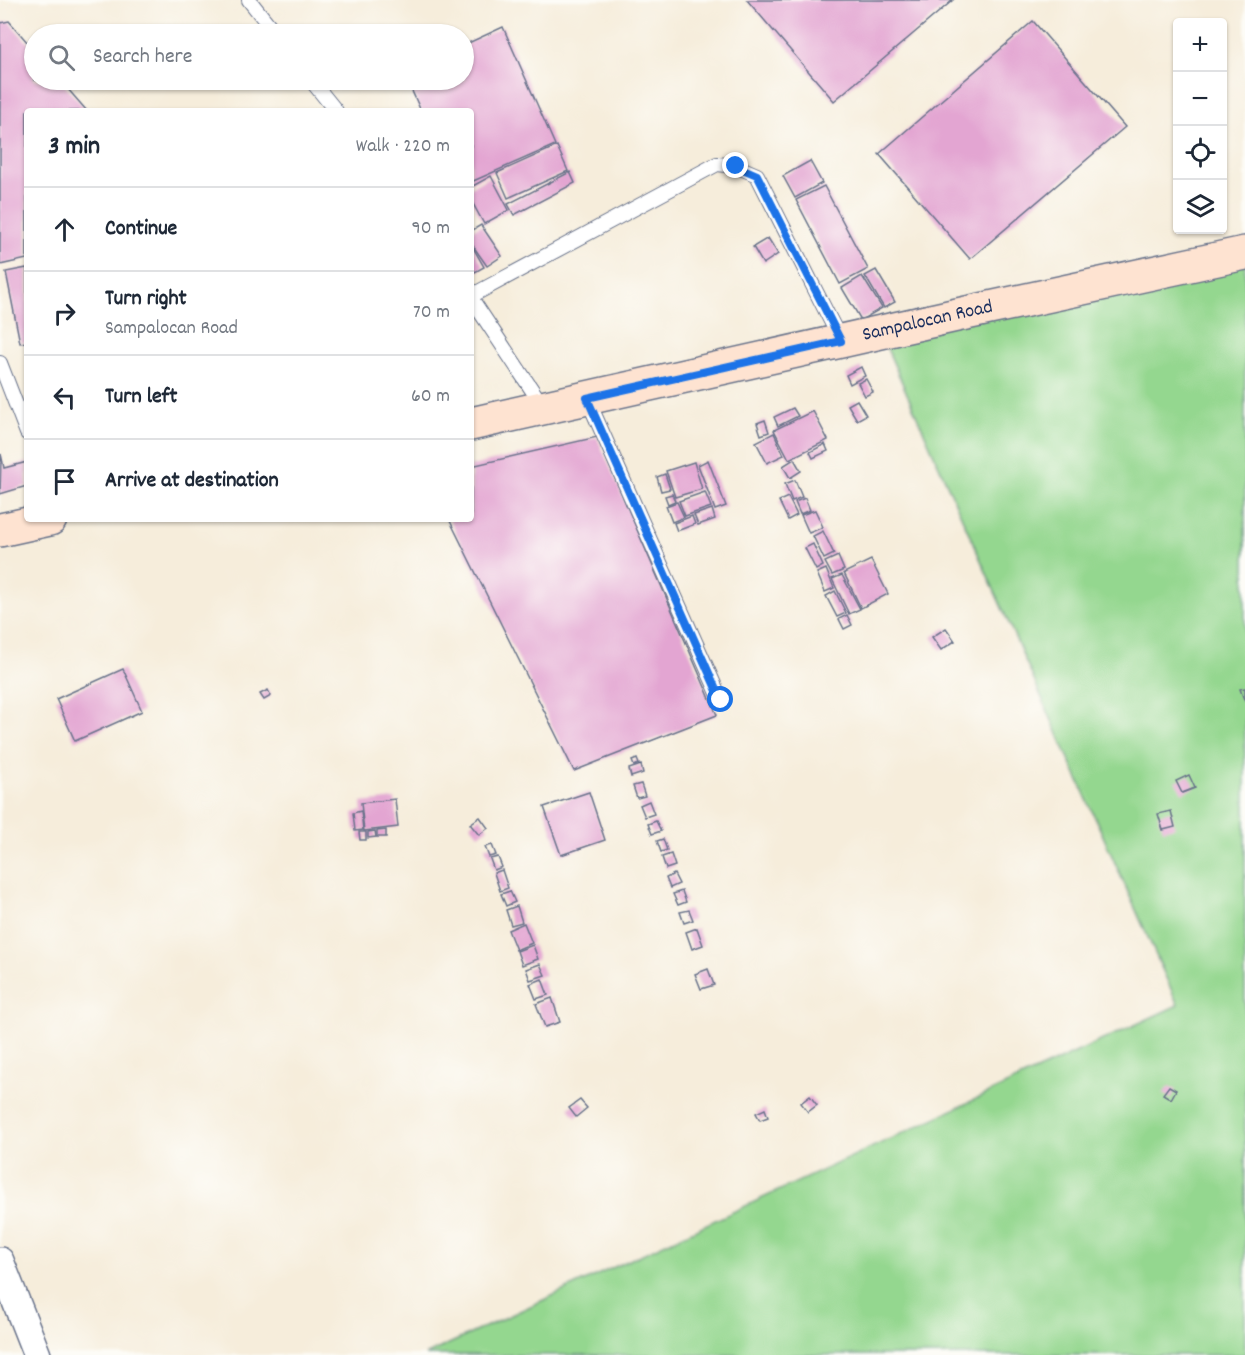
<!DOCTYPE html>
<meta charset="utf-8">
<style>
body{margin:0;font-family:Dekko,sans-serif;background:#f6f6f7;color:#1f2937}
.controls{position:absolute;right:18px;top:18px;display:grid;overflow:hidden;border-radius:6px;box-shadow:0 2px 4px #0004}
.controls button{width:54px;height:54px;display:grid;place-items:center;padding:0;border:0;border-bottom:2px solid #e0e1e3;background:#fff;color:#1f2937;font:30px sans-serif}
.stop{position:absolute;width:18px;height:18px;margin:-14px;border:4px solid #1a73e8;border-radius:50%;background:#fff}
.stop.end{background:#1a73e8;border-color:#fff;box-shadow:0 2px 6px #0008}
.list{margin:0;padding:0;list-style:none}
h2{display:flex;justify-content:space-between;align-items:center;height:78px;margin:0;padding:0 24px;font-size:26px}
h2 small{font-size:20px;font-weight:400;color:#747a83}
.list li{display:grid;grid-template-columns:39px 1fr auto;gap:18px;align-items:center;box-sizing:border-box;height:84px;padding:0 24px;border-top:2px solid #e0e1e3}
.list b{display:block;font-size:22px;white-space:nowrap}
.list p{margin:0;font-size:20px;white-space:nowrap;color:#747a83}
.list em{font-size:20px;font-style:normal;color:#747a83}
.icon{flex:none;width:33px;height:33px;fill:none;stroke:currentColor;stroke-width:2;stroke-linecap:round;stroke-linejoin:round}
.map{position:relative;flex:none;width:1245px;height:1355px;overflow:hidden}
.search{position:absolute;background:#fff;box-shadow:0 2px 4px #0004;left:24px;top:24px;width:450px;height:66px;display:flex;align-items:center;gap:15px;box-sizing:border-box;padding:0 21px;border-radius:33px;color:#747a83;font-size:22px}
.panel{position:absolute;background:#fff;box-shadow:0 2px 4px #0004;left:24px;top:108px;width:450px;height:414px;border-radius:6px}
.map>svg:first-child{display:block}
.green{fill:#94d78f;stroke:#588376;stroke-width:1.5}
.building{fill:#e3a5d2}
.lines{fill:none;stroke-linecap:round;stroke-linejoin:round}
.service-casing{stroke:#68728a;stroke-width:16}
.minor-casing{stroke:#68728a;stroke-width:30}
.secondary-casing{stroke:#68728a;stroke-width:36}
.service{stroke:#fff;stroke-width:14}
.minor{stroke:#fff;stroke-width:27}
.secondary{stroke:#fee3d1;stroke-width:33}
.route{stroke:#1a73e8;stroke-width:8}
.labels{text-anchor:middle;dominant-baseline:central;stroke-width:6;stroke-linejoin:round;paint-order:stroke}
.street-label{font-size:20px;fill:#1b2f5e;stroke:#fdfcf7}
</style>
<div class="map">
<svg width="1245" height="1355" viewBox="0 0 1245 1355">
<rect width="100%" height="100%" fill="#fdfcf7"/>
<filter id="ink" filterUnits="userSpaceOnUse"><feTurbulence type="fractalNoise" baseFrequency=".0167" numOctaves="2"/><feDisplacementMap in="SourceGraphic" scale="12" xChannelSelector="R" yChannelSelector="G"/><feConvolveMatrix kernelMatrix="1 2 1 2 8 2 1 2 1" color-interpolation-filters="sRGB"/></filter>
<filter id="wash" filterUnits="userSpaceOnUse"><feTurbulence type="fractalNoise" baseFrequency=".008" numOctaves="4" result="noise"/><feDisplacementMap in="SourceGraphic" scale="24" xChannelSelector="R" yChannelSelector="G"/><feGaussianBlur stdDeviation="1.35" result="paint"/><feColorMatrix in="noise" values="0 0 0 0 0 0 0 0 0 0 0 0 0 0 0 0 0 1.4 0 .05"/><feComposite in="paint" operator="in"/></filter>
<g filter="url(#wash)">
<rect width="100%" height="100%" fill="#f6eddb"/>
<polygon class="green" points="1245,264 1245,1355 425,1355 1178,1005 881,335"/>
<g id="blocks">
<g class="building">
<polygon points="747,0 953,0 834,101"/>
<polygon points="9,21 34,50 34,80 60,80 87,111 27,111 27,259 0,265 0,23"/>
<polygon points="1033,21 1125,127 970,259 879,154"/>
<polygon points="503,27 555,145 471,182 471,111 421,111 407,80 464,80 464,45"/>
<polygon points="557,146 568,171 508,198 497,173"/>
<polygon points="810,161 822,183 795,198 783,176"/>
<polygon points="570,172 575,183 514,215 508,204"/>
<polygon points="491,176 509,210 484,224 471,200 471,187"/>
<polygon points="824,186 868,269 840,284 796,200"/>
<polygon points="481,225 502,256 487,266 471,243 471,231"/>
<polygon points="768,238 778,254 763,264 753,247"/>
<polygon points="471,244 484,267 475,272 471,265"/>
<polygon points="27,268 27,342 20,343 6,272"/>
<polygon points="876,270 895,302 884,308 865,276"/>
<polygon points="862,276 882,308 861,320 842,288"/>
<polygon points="861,367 865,376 850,384 846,375"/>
<polygon points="866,379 873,392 865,396 858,383"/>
<polygon points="857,400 866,415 857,420 848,405"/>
<polygon points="793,408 798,416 778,426 774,417"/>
<polygon points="813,411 828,440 789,459 774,430"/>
<polygon points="765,420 769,432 761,435 757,423"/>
<polygon points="774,433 784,455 767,463 756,442"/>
<polygon points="597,437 717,715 574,771 449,519 471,519 471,466"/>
<polygon points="825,444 828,451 813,458 810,452"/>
<polygon points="1,454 4,468 27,462 27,486 0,494"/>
<polygon points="794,459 801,471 790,478 783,466"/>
<polygon points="708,460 726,506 715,510 698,465"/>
<polygon points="694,462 702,489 675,497 666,471"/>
<polygon points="665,474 670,489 661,491 657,477"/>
<polygon points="795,480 802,497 792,501 785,484"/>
<polygon points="705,492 711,507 685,516 679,501"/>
<polygon points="672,494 675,501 668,504 665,496"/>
<polygon points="788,497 797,515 788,520 779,501"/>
<polygon points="805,498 810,510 800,514 795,502"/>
<polygon points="677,502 684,517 672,522 666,506"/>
<polygon points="712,509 715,519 698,525 694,515"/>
<polygon points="815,510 823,527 809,533 801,515"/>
<polygon points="692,516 695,524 677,531 674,523"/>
<polygon points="823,531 834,554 824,559 813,536"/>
<polygon points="813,544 823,566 816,570 805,548"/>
<polygon points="838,556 844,570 832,575 825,562"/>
<polygon points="871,560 888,594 861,608 844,573"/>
<polygon points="826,569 834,588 825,592 817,573"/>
<polygon points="842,575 860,609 849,614 832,579"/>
<polygon points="835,591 846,613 837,617 826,596"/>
<polygon points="847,615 852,625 844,629 839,619"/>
<polygon points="946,628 955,641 941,650 932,637"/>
<polygon points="123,669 142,711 75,741 56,699"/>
<polygon points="1245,688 1245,702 1240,689"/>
<polygon points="268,690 271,696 264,700 260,694"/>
<polygon points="637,759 639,764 634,766 632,761"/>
<polygon points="641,765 643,773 631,777 629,769"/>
<polygon points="1189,775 1195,788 1182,793 1176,781"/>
<polygon points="641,784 645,796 637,798 633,786"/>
<polygon points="589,792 605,840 561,855 544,807"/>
<polygon points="395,799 398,827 364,831 361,803"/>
<polygon points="649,801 654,814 645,817 640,805"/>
<polygon points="361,811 363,830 355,831 353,813"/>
<polygon points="1171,811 1175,827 1163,830 1158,814"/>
<polygon points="480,817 488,828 479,835 470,824"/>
<polygon points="656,821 661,831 652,834 648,824"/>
<polygon points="386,830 386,837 377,837 377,831"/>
<polygon points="375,831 376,837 368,838 368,832"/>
<polygon points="359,832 366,832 366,840 360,840"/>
<polygon points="663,839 667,850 661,852 657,841"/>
<polygon points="492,845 496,855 489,857 485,847"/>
<polygon points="671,854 675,866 666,869 662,857"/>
<polygon points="498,857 502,867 494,870 490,859"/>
<polygon points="502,870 508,888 500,891 494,873"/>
<polygon points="674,874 679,884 670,888 666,878"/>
<polygon points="510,891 515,902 506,906 501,894"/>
<polygon points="682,891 686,902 678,905 673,894"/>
<polygon points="517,906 522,922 511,925 506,910"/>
<polygon points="689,910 693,920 684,923 680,912"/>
<polygon points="524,923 532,943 516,950 508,930"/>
<polygon points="697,928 703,945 692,949 686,932"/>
<polygon points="533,945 538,959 522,965 517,951"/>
<polygon points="540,964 545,975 530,980 526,969"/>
<polygon points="708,969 714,985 701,989 695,974"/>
<polygon points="542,979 548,995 536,999 530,984"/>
<polygon points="552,998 560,1022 545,1027 536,1004"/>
<polygon points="1169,1086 1176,1090 1171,1099 1163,1094"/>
<polygon points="810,1096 817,1105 808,1112 801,1103"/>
<polygon points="580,1100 587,1108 576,1117 569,1108"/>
<polygon points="765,1109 768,1117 760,1120 756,1113"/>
</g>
</g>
</g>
<g filter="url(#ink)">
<use href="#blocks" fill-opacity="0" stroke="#68728a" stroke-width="1.5"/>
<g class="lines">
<defs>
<g id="service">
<polyline points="249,0 276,34"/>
<polyline points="311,80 336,111"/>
<polyline points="471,296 717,164 736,166 757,175 841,341"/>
<polyline points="471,298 544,408"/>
<polyline points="0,363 27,433"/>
<polyline points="587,398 721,700"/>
</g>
<polyline id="minor" points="0,1261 37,1355"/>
<g id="secondary">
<path id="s1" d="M471,424L957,315L1245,253"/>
<polyline points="0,530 50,519"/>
</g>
</defs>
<use href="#service" class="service-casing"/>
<use href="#minor" class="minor-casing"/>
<use href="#secondary" class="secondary-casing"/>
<use href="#service" class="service"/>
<use href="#minor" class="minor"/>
<use href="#secondary" class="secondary"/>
</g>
</g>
<g class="lines" filter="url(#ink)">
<polyline class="route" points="721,700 587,398 841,341 757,175 736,166"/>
</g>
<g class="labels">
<g class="street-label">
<text stroke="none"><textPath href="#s1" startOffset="468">Sampalocan Road</textPath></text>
</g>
</g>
</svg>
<div class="controls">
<button>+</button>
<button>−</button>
<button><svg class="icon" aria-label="locate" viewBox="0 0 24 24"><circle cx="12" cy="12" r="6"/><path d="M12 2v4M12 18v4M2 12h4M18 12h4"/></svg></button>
<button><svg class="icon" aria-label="layers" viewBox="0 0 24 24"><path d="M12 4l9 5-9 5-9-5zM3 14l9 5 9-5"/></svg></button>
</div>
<div class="stop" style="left:721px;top:700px"></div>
<div class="stop end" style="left:736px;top:166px"></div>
<div class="search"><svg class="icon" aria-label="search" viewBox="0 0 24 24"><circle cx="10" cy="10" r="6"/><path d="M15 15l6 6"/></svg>Search here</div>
<section class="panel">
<h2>3 min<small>Walk · 220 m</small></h2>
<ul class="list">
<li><svg class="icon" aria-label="ahead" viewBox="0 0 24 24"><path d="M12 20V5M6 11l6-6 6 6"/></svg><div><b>Continue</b></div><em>90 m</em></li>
<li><svg class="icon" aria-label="right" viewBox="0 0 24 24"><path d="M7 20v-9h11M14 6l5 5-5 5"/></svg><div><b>Turn right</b><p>Sampalocan Road</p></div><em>70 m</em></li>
<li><svg class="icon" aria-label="left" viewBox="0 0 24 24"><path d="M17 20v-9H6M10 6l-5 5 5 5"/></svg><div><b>Turn left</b></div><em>60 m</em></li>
<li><svg class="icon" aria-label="arrive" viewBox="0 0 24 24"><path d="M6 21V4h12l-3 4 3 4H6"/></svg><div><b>Arrive at destination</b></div></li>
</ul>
</section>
</div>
